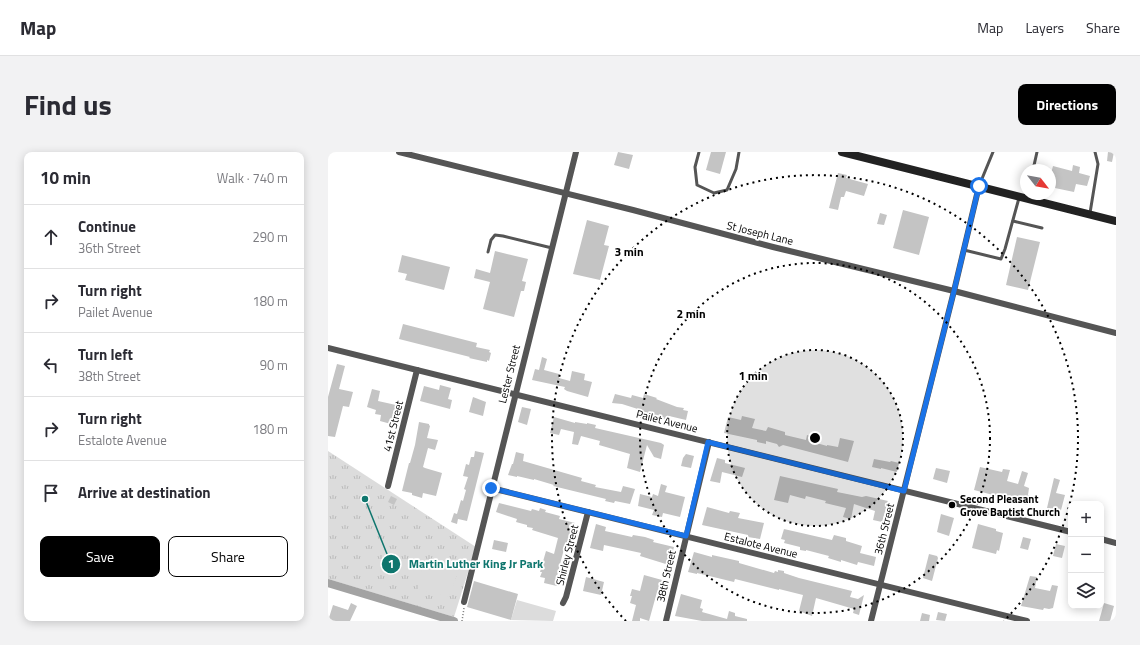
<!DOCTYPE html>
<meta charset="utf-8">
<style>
body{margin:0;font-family:"Titillium Web",sans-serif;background:#f2f2f3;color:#2b2b33}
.controls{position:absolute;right:12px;bottom:12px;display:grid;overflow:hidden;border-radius:8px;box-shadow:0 2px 10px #0003}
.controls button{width:36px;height:36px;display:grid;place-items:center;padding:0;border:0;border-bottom:1px solid #e1e1e2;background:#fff;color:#2b2b33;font:20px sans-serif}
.compass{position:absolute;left:692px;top:12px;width:36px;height:36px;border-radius:50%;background:#fff;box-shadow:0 2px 10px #0003;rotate:121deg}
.stop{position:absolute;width:12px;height:12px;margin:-9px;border:3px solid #1a73e8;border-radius:50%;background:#fff}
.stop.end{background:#1a73e8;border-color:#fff;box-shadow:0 1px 4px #0008}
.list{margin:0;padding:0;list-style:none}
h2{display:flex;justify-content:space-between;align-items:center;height:52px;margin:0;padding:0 16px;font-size:17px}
h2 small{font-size:13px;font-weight:400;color:#7c7c81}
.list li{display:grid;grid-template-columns:26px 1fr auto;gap:12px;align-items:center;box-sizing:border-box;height:64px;padding:0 16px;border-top:1px solid #e1e1e2}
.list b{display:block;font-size:15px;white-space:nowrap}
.list p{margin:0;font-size:13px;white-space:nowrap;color:#7c7c81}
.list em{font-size:13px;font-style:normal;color:#7c7c81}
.actions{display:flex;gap:8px;padding:12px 16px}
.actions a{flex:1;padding:9px 0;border:1px solid #000;border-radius:8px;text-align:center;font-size:14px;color:#000}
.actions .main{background:#000;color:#fff}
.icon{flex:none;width:22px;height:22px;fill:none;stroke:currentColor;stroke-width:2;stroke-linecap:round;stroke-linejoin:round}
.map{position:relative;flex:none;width:788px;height:469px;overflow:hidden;border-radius:8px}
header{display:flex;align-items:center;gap:24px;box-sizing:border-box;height:56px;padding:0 20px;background:#fff;border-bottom:1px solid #e1e1e2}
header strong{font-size:19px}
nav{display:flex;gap:22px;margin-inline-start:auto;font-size:14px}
.intro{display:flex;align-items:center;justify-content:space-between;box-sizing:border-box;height:96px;padding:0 24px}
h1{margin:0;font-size:28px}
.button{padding:10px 18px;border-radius:8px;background:#000;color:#fff;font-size:14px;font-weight:700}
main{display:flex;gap:24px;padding:0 24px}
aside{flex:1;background:#fff;border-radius:8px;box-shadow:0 2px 10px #0003}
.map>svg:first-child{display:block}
.park{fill:url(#park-tufts)}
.pitch{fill:#dcdcdc}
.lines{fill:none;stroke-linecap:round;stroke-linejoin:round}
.canal{stroke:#a3a3a3;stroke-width:8}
.building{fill:#c4c4c4}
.path{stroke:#777;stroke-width:1.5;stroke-dasharray:1 2;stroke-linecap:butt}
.lane{stroke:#555;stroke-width:3}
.street{stroke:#555;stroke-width:6}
.secondary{stroke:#222;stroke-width:8}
.route{stroke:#1a73e8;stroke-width:5}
.ring{fill:none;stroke:#000;stroke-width:2;stroke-dasharray:2 4}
.poi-dot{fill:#000;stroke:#fff;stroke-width:1.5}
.labels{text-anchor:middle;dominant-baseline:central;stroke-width:3.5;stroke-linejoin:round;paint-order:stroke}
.street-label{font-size:11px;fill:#000;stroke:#fff}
.poi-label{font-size:11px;font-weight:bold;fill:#000;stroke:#fff;text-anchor:start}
.centre{fill:#000;stroke:#fff;stroke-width:2}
.ring-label{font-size:12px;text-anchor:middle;font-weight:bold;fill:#000;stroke:#fff;stroke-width:3.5;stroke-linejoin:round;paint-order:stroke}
.leader{fill:none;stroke:#0f766e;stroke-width:1.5}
.callout-dot{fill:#0f766e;stroke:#fff;stroke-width:1.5}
.mark-label{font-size:12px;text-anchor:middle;font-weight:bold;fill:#fff}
.callout-label{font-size:12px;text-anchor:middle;font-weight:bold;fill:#0f766e;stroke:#fff;stroke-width:3.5;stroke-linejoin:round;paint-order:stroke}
</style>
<header>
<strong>Map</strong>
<nav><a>Map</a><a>Layers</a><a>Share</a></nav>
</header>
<div class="intro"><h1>Find us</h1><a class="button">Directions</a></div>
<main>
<aside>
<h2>10 min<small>Walk · 740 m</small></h2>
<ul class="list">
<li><svg class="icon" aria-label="ahead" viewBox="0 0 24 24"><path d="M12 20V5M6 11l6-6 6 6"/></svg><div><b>Continue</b><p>36th Street</p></div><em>290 m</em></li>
<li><svg class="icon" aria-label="right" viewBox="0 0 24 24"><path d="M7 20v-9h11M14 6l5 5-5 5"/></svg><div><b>Turn right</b><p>Pailet Avenue</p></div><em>180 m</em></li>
<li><svg class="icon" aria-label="left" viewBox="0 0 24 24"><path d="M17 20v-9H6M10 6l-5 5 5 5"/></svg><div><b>Turn left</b><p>38th Street</p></div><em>90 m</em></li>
<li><svg class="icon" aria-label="right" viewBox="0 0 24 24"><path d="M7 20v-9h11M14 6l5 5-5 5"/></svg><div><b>Turn right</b><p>Estalote Avenue</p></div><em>180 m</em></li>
<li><svg class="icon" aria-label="arrive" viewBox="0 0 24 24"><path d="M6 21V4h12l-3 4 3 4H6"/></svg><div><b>Arrive at destination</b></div></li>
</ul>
<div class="actions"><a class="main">Save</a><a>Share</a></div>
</aside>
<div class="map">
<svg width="788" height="469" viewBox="0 0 788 469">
<defs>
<pattern id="park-tufts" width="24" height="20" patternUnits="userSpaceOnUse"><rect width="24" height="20" fill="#dcdcdc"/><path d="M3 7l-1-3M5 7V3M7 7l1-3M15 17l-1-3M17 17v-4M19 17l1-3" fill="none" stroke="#bbb"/></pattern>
</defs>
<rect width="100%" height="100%" fill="#fff"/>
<polygon class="park" points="0,299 148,395 126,465 0,427"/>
<g class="pitch">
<polygon points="115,408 132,415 121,445 90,437 92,421 102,409"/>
<polygon points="189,448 228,459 225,469 183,468"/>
</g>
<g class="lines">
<polyline class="canal" points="0,431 126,469"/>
</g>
<g class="building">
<polygon points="290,0 305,3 301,17 286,13"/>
<polygon points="383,0 398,0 392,22 378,18"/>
<polygon points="780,0 786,0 784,10 779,9"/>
<polygon points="745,13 752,15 751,21 762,24 759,34 748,32 746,40 722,35 722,25 725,14 744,19"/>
<polygon points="510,21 519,23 518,26 540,32 536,44 518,39 516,45 513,45 510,58 501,56"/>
<polygon points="575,58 601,65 591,103 565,96"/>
<polygon points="552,61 559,63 556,73 549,72"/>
<polygon points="259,68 281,74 276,93 281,94 272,128 245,122"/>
<polygon points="689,85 712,90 700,138 678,133"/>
<polygon points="167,99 200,107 194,129 198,130 196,139 193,139 186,165 155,157 162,130 146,126 148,117 162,121"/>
<polygon points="74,103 122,115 116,138 77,128 79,122 70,120"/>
<polygon points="75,172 149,191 148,195 162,198 161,200 163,201 161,209 159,208 159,210 141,206 142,205 71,187"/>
<polygon points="214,205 219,207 216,218 231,222 231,226 242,229 244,219 257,222 256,228 264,230 260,245 239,239 236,237 237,235 204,228 207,217 211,218"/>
<polygon points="9,212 17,214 11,237 25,240 21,255 15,254 7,285 0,284 0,245"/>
<polygon points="112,233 123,236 120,247 124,248 122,257 92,249 96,234 111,238"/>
<polygon points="44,237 52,239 50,249 68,253 63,272 52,269 53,263 47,262 48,258 39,255"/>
<polygon points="287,242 303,246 304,243 315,246 316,242 329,246 328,247 349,255 356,256 355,258 360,259 358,268 341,264 340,268 331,266 332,264 316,260 316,259 294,252 284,251"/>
<polygon points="145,245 158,250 155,264 141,260"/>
<polygon points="194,255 203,257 199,273 190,270"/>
<polygon points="414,264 427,267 424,276 438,279 440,275 457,280 457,283 478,288 479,283 487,285 485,290 499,294 499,293 510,295 512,286 526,289 520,310 455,293 451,295 449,292 438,289 438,292 429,290 429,288 396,281 400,265 413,268"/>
<polygon points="226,265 247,271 247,270 259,272 259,271 268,273 267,276 333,291 336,293 333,307 326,305 319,293 312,320 299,316 302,302 271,293 272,289 253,284 250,293 244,292 246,280 233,277 231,283 222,281"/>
<polygon points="91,270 101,272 101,273 102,274 99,286 110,288 107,298 100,296 95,315 97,316 114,321 108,344 95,341 94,346 84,343 84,341 74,339 81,311 82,311 87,293"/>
<polygon points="147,299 156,301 139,369 130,367 129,372 123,370 126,361 129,362 133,348 135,349 138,338 136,337 140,325 135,324 138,312 141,313 143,305 146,305"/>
<polygon points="188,300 196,302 195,309 254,326 253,329 268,333 267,335 293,340 295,334 307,337 302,352 287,349 286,351 277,349 278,347 225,334 226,333 206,327 206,328 189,324 189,325 180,323 184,312 185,312"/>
<polygon points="358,302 366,304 363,316 353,314 355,306"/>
<polygon points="389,306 397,308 397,311 417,316 414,325 394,320 392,331 382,329"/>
<polygon points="546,307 562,310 563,309 571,311 569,320 553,316 553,317 544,315"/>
<polygon points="652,315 674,320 675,317 682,318 679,329 690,332 694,319 700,321 696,334 701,336 700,343 701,343 699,353 681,348 680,351 668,348 669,344 646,338"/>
<polygon points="608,316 622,319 619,331 605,327"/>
<polygon points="452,324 510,337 509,340 534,345 538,344 560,349 554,370 545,368 547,359 526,352 523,367 515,365 518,356 497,351 498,349 478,344 477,347 462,343 460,351 446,348"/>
<polygon points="726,326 732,328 728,341 737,343 732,362 722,360 723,357 719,356"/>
<polygon points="333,332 339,334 337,340 357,345 352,365 335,361 334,365 324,363 326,358 310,354 312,342 324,345 325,342 330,344"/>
<polygon points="63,344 69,347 66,353 60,350"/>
<polygon points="171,351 203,359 204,357 211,359 212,356 218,358 217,360 232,364 231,367 247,371 241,398 236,397 230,420 229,424 231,425 229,434 216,431 217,426 212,425 214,420 212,420 218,399 226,402 230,386 204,378 205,376 199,375 199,373 188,370 189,367 168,360"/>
<polygon points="379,355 401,361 402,359 412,361 410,366 436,371 432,387 420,385 420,383 374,373"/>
<polygon points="613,362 626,366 621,384 609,380"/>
<polygon points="268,372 278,375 277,379 304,385 305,383 317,385 326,388 325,390 346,395 341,413 312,404 313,401 276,393 275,399 262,396"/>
<polygon points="650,372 668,377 668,379 675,381 671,399 669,398 668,402 644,396"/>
<polygon points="456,377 504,388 506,383 518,386 518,389 534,394 532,401 548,405 546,414 530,410 529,413 513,408 513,410 500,406 501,404 478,398 478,399 472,398 472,395 456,391 457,388 453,387"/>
<polygon points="695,385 703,387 700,398 692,396"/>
<polygon points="166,388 180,391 178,400 164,397"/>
<polygon points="728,392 737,394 734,406 725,404"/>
<polygon points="366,400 384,405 384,403 411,409 411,411 446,421 447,419 450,420 450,418 456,419 456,421 471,426 524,439 522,445 530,447 536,443 531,463 525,461 526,457 488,446 484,464 471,459 475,443 451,437 451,438 407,427 406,430 369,421 369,422 360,420"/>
<polygon points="601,402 609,404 610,406 604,429 595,426"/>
<polygon points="316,423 334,428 330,441 329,440 321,469 312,466 312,469 304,469 308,453 302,451 304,444 302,444 304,437 312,439"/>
<polygon points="702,424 709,425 707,436 722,439 724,433 730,434 725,456 721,457 716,456 715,458 693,454"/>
<polygon points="258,425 276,430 273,443 255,439"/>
<polygon points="146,429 190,442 183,468 139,455"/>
<polygon points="353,442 374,448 372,456 375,457 374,460 399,467 401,459 407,461 407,464 419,467 419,469 374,469 347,464"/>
<polygon points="23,451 29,454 22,469 0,469 5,453 20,458"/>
<polygon points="776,451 786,454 782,469 771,469"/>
<polygon points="610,460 619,462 617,469 608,468"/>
<polygon points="594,461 602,463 601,469 592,469"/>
</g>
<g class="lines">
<polyline class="path" points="134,469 136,456"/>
<g class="lane">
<polyline points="371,0 367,15 369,33 386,41 399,38 408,17 411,0"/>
<polyline points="705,18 709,0"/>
<polyline points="651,34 665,0"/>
<polyline points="762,61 770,12 767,0"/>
<polyline points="685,69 714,76"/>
<polyline points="636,98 673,107 677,97 691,46"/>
<polyline points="160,100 163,88 167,83 175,84 224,96"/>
</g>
<g class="street">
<polyline points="71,0 305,58 445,95 626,139 788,181"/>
<polyline points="0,196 743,380"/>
<polyline points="60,334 89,218"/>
<polyline points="163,336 699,469"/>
<polyline points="773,387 788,391"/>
<polyline points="136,450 248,0"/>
<polyline points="235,451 238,445 260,360"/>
<polyline points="338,469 381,290"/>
<polyline points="543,469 626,139 651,34"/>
</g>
<polyline class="secondary" points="514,0 788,69"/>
</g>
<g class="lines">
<polyline class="route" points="163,336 358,384 380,290 576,339 626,139 651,34"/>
</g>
<circle cx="487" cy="286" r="88" fill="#000" fill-opacity=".12"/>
<g class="ring">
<circle cx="487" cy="286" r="88"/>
<circle cx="487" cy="286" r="175"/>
<path d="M298 469A263 263 0 1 1 676 469"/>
</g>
<circle class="poi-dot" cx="624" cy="353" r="4"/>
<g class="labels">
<g class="street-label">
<text transform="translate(432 81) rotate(14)">St Joseph Lane</text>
<text transform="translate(181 222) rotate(-76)">Lester Street</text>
<text transform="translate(339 269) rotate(14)">Pailet Avenue</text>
<text transform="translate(65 274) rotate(-76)">41st Street</text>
<text transform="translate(556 377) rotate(-76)">36th Street</text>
<text transform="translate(433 393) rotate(14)">Estalote Avenue</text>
<text transform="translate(239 403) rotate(-76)">Shirley Street</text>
<text transform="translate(338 424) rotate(-77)">38th Street</text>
</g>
<g class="poi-label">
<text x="632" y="347">Second Pleasant<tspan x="632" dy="13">Grove Baptist Church</tspan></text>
</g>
</g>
<circle cx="487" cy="286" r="6" class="centre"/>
<g class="ring-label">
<text x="301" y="104">3 min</text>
<text x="363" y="166">2 min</text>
<text x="425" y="228">1 min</text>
</g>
<path class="leader" d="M37 347L63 412"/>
<g class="callout-dot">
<circle cx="37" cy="347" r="4"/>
<circle cx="63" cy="412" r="10"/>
</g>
<g class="mark-label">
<text x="63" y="416">1</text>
</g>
<g class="callout-label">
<text x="148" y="416">Martin Luther King Jr Park</text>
</g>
</svg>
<div class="controls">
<button>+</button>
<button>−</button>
<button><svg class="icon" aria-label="layers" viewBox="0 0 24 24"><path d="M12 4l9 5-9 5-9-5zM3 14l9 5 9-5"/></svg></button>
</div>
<svg class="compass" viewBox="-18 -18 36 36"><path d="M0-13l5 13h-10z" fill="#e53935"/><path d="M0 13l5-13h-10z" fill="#7c7c81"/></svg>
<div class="stop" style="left:651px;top:34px"></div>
<div class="stop end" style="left:163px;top:336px"></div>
</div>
</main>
